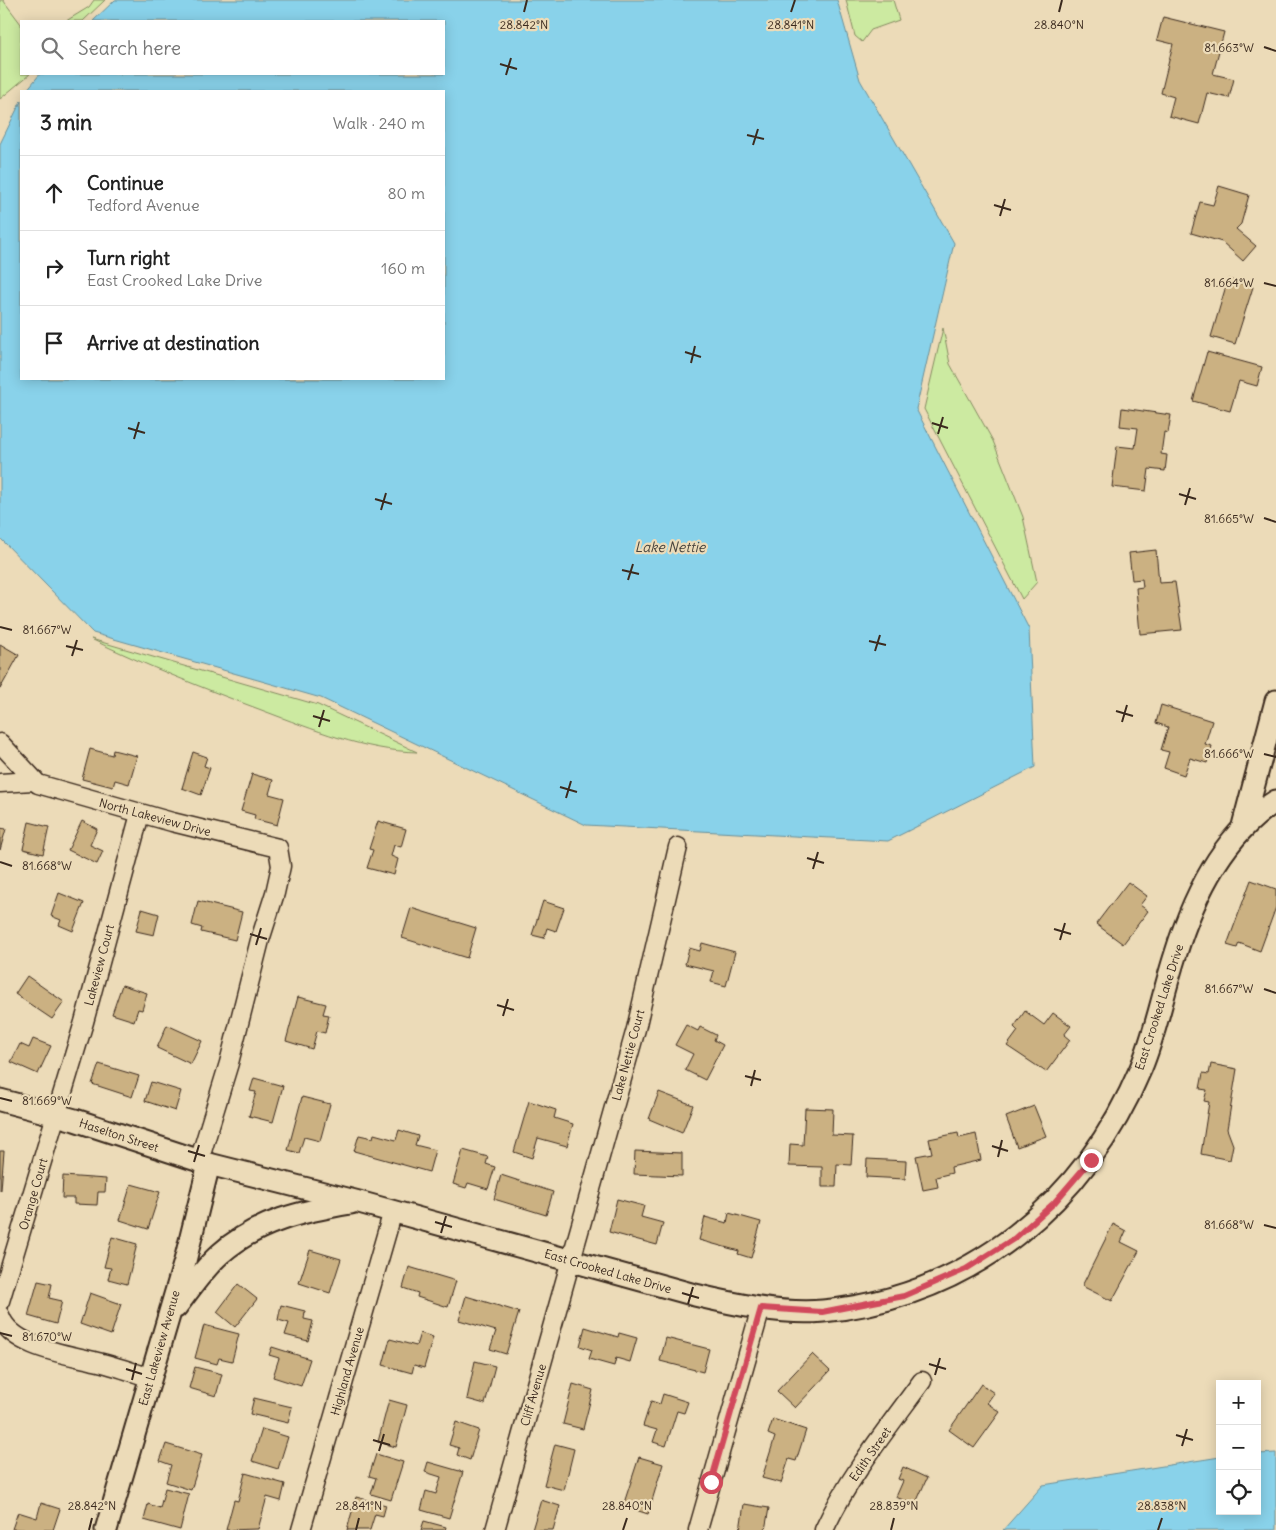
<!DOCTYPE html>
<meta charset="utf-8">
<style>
body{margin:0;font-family:Delius,sans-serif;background:#f6f6f6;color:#222}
.controls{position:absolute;right:15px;bottom:15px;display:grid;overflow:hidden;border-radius:0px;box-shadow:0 2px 12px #0003}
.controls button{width:45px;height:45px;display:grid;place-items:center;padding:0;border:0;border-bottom:1px solid #e0e0e0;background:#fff;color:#222;font:25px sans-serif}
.stop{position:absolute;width:15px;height:15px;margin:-11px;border:4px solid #d1495b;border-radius:50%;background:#fff}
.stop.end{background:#d1495b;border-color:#fff;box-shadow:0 1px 5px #0008}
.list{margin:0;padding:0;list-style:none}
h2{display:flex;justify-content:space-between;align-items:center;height:65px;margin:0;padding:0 20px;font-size:21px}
h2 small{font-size:16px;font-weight:400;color:#767676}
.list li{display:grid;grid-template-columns:32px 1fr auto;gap:15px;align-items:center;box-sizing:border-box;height:75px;padding:0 20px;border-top:1px solid #e0e0e0}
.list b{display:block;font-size:19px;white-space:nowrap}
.list p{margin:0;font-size:16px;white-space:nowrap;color:#767676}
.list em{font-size:16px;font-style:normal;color:#767676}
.icon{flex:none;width:28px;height:28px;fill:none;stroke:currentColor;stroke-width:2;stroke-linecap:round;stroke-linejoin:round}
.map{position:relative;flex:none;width:1276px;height:1530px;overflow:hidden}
.search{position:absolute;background:#fff;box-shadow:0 2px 12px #0003;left:20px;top:20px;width:425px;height:55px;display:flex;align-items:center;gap:12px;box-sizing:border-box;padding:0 18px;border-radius:0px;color:#767676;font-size:19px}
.panel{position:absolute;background:#fff;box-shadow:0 2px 12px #0003;left:20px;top:90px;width:425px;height:290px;border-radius:0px}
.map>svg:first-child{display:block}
.green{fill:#cceaa1;stroke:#848a60}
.water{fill:#89d2ea;stroke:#6a8f98}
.building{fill:#cbb182;stroke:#3b2a1e}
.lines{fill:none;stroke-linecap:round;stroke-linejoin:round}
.minor-casing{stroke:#3b2a1e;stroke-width:21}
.tertiary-casing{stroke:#3b2a1e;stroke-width:25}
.minor{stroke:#ecdbb8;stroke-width:18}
.tertiary{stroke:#ecdbb8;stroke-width:21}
.route{stroke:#d1495b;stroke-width:6}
.ticks{fill:none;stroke:#3b2a1e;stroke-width:2}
.labels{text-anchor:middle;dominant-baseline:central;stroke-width:4.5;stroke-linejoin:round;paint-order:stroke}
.street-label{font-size:12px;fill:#3b2a1e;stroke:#ecdbb8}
.water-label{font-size:14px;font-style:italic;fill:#47433d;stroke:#ecdbb8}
.ticks-label{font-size:12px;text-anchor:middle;fill:#3b2a1e;stroke:#ecdbb8;stroke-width:4.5;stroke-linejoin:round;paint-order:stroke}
</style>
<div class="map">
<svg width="1276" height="1530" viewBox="0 0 1276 1530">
<rect width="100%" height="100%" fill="#ecdbb8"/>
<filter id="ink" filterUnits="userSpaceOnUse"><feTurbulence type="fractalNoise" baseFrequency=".02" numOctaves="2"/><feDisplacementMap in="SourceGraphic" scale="10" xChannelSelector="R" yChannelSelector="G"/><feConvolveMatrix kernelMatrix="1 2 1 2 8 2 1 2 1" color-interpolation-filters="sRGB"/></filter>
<g filter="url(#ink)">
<g class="green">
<polygon points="0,0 3,0 21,24 21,74 30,74 0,99"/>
<polygon points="94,0 105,0 83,21 66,21 89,7"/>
<polygon points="846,0 893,0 899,20 871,30 862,42 855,36"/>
<polygon points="943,328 950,364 993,441 1023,517 1037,582 1022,599 924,409"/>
<path d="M91,639L318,705L417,752C365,751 312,729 264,711C205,689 147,666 91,639Z"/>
</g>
<g class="water">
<polygon points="115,0 837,0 860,80 954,243 916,409 1029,629 1035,767 888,841 586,825 321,698 93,633 0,538 0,144 21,101 21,379 444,379 444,91 26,91 40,74 444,74 444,21 93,21"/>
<polygon points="1276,1453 1276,1530 1003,1530 1043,1485 1220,1457 1220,1511 1257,1511 1257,1454"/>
</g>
<g class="building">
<polygon points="1163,17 1224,32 1213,74 1234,79 1229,98 1207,93 1199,124 1169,116 1174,97 1161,93 1173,44 1157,40"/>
<polygon points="1219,186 1249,195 1241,224 1236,229 1256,246 1243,261 1222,242 1191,233 1200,202 1213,205"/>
<polygon points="1228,279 1253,287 1235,344 1211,337"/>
<polygon points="1207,352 1262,367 1257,386 1239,381 1230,411 1193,401"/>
<polygon points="1122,408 1171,415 1168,433 1164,432 1161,454 1167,455 1165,471 1149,469 1146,491 1112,487 1117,446 1135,448 1138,428 1120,426"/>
<polygon points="1156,550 1159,583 1175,582 1182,630 1140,634 1136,588 1143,587 1142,579 1132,580 1129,553"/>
<polygon points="0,644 19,655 0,689"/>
<polygon points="1161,705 1212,721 1205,744 1212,746 1207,763 1190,758 1184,775 1164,768 1169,752 1161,750 1168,727 1156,723"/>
<polygon points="90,749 112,755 113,750 137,756 129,784 115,780 113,787 82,779"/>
<polygon points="193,752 207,757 204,766 210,768 201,795 182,788"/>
<polygon points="252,774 273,780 269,794 284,798 277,825 254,819 255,815 241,811"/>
<polygon points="82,821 97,829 90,845 103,851 97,864 68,850"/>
<polygon points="378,821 406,829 401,847 394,845 391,856 398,859 394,875 367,868 373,850 369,849"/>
<polygon points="29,822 49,827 43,854 23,849"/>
<polygon points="0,828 6,829 0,850"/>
<polygon points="1251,880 1276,889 1276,907 1260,951 1239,943 1237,948 1227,945"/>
<polygon points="1128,882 1147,896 1140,905 1148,911 1123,944 1096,924"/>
<polygon points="59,893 84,903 73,931 59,925 61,920 51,916"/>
<polygon points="198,901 242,912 235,940 201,932 202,928 192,925"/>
<polygon points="543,901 564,908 556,931 547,928 544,938 532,935"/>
<polygon points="411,908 476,928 467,958 402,938"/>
<polygon points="142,909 159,914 154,935 136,931"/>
<polygon points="702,943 735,952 726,986 711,982 714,971 685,964 689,948 700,951"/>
<polygon points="27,976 64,1002 52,1019 15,994"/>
<polygon points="122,985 147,993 142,1010 138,1009 134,1021 112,1014"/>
<polygon points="298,997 326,1004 323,1014 329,1015 325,1033 317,1031 312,1049 286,1041"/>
<polygon points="1025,1011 1044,1025 1053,1013 1071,1026 1064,1035 1070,1040 1046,1072 1007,1046 1018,1031 1014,1027"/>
<polygon points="167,1025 202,1041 191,1064 157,1048"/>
<polygon points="686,1025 698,1031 700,1027 716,1035 714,1040 723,1045 705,1080 685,1070 693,1054 675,1045"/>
<polygon points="33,1039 51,1046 38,1074 11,1062 20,1044 29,1048"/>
<polygon points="99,1064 139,1076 132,1097 92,1084"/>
<polygon points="1211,1064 1237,1069 1227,1129 1233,1145 1230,1160 1201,1154 1209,1102 1204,1101 1207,1090 1200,1089 1203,1073 1209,1074"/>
<polygon points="254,1078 283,1086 273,1122 249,1116 256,1092 250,1091"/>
<polygon points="151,1082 181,1091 175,1111 145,1101"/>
<polygon points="659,1092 693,1105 682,1133 649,1119"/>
<polygon points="302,1097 330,1104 320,1141 304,1137 299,1153 288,1150"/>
<polygon points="529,1101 556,1110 554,1118 573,1124 567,1146 538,1138 532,1158 514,1152"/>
<polygon points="1034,1106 1046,1136 1017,1147 1006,1117"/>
<polygon points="805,1108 833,1109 832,1135 853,1136 851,1165 837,1164 836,1187 822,1187 822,1167 789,1166 790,1144 803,1145"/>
<polygon points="399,1130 418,1136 415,1145 435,1150 429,1172 354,1151 359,1135 373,1138 374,1134 396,1140"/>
<polygon points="958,1133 959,1138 976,1134 981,1160 951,1167 952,1173 936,1177 938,1187 923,1190 916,1156 932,1153 929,1139"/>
<polygon points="463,1150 488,1157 486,1164 495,1167 488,1189 468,1183 466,1188 453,1184"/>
<polygon points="0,1151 4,1151 1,1190 0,1190"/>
<polygon points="635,1151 682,1153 682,1176 634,1174"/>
<polygon points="867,1159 906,1161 905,1179 866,1177"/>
<polygon points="501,1175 553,1192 546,1215 494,1199"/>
<polygon points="63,1176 106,1179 105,1192 98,1192 97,1205 74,1204 74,1198 62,1198"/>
<polygon points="131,1184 160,1192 148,1229 120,1220"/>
<polygon points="617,1199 644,1206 641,1217 663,1223 657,1245 609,1232"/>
<polygon points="729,1213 761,1222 751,1258 738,1254 739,1251 699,1240 705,1217 727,1223"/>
<polygon points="1113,1224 1126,1231 1121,1242 1139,1251 1112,1301 1082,1286"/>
<polygon points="112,1237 137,1244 127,1284 108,1279 111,1268 104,1267"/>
<polygon points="310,1250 341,1259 330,1293 299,1283"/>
<polygon points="409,1267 456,1281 448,1307 417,1297 418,1293 403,1288"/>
<polygon points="38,1281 52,1284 49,1298 62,1301 56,1324 28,1316"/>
<polygon points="238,1284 257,1299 235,1327 217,1312"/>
<polygon points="90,1293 121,1304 111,1335 80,1324"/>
<polygon points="466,1296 519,1312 506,1354 490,1349 496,1331 459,1320"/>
<polygon points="281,1305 305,1311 304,1319 313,1321 308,1341 285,1335 289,1323 278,1320"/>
<polygon points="204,1325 239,1334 232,1361 219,1358 217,1364 195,1358"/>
<polygon points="585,1327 618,1337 619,1333 637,1338 630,1362 616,1358 614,1366 589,1359 592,1350 580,1346"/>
<polygon points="420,1333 433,1337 424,1368 414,1365 412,1373 383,1365 390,1339 416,1346"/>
<polygon points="666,1338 709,1349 703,1372 660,1361"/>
<polygon points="272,1347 310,1359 301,1386 273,1377 279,1358 269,1355"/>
<polygon points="812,1354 830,1371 795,1408 777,1391"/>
<polygon points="475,1361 495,1366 485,1404 467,1399"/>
<polygon points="195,1367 222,1374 216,1396 189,1388"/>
<polygon points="573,1384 593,1390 583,1429 563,1424"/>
<polygon points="981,1384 994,1393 987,1403 1000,1412 974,1448 949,1430"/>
<polygon points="663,1394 688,1402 684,1413 677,1411 666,1446 653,1442 657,1430 643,1426 651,1401 660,1404"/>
<polygon points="254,1398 292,1407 288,1423 250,1414"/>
<polygon points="389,1400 407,1405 396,1447 378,1442"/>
<polygon points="773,1419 806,1430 796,1461 789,1459 781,1483 762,1478 775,1437 768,1434"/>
<polygon points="456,1422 479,1430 470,1460 457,1455 459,1448 449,1445"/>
<polygon points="262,1429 288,1437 278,1469 252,1461"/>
<polygon points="166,1444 202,1455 191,1490 166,1482 171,1465 160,1461"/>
<polygon points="555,1444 574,1449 564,1490 544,1485"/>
<polygon points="376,1454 403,1462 391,1500 371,1494 376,1478 369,1476"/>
<polygon points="639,1457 663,1464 648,1514 623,1506"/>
<polygon points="428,1462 463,1472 449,1518 421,1510 426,1491 436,1494 441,1477 425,1472"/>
<polygon points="903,1467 927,1478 915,1505 896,1497 903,1481 898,1479"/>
<polygon points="245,1473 285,1484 281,1501 267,1497 258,1529 226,1530 234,1500 238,1501"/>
<polygon points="165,1488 189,1494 180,1530 144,1520 148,1504 160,1508"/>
<polygon points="356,1497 386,1505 383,1516 375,1514 370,1530 347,1530"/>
<polygon points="541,1500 560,1506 553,1530 532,1530"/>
<polygon points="41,1503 60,1509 53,1530 12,1529 18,1512 37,1518"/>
<polygon points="744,1504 769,1508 765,1530 740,1530"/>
<polygon points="424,1521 446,1527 445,1530 421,1530"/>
</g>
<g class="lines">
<defs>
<g id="minor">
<polyline points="0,743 38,784 172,822 278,848 281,866 275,893 260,940 229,1063 199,1161"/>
<polyline points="0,783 33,781"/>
<polyline points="0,1301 84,1022 140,814"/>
<path d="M0,1315C10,1347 66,1354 94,1361C113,1365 132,1372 151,1378"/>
<polyline points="301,1530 393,1211"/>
<polyline points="495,1530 636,1029 678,847"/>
<polyline points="698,1530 761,1308"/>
<path d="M824,1530C849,1476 887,1429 922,1381"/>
</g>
<g id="tertiary">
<polyline points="1243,826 1276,701"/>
<path d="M0,1100L75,1120L209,1164L359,1202L695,1295C733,1304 784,1315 823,1311C971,1297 1085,1202 1141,1068C1156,1032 1163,993 1175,956C1193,897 1222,835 1276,801"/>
<path d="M176,1307C190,1289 203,1269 220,1254C257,1221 304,1211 351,1203"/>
<polyline points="106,1530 185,1261 209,1164"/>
</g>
</defs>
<use href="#minor" class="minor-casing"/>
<use href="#tertiary" class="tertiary-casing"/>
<use href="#minor" class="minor"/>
<use href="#tertiary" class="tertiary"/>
</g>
</g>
<g class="lines" filter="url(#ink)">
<polyline class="route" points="711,1482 761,1308 822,1312 904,1296 966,1269 1015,1238 1054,1203 1091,1160"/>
</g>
<path class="ticks" d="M524,12L527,0M791,12L795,0M1059,12L1062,0M1264,47L1276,51M500,64L517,69M506,75L511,58M747,135L764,139M753,145L758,129M994,205L1011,210M1000,216L1005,199M1264,283L1276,286M685,352L701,357M691,363L695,346M932,423L948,428M128,428L145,433M938,434L943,417M134,439L139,422M1179,494L1196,499M375,499L392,504M1185,505L1190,488M381,510L386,493M1264,518L1276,522M622,570L639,574M628,580L633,564M0,627L12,630M869,641L886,645M66,646L83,650M875,651L880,635M72,656L77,640M1116,711L1133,716M313,716L330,721M1122,722L1127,705M319,727L324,710M1264,754L1276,757M560,787L577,792M566,798L571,781M807,858L824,863M0,862L12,866M813,869L818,852M1054,929L1071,934M250,934L267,939M1060,940L1065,923M256,945L261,928M1264,989L1276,993M497,1005L514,1010M503,1016L508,999M745,1076L761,1080M751,1086L755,1070M0,1098L12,1101M992,1146L1008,1151M188,1151L205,1156M998,1157L1002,1140M194,1162L199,1145M435,1222L452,1227M1264,1225L1276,1228M441,1233L446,1216M682,1293L699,1298M688,1304L693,1287M0,1333L12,1336M929,1364L946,1369M126,1369L142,1374M935,1375L940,1358M132,1380L136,1363M1176,1435L1193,1440M373,1440L390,1445M1182,1446L1187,1429M379,1451L384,1434M89,1530L92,1518M356,1530L359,1518M623,1530L627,1518M891,1530L894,1518M1158,1530L1162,1518"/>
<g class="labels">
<g class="street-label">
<text transform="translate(155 817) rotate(15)">North Lakeview Drive</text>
<text transform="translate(99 965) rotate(-75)">Lakeview Court</text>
<text transform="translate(1159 1007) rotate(-72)">East Crooked Lake Drive</text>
<text transform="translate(628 1055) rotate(-75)">Lake Nettie Court</text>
<text transform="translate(119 1135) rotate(18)">Haselton Street</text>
<text transform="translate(33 1194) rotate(-74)">Orange Court</text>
<text transform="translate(608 1271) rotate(16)">East Crooked Lake Drive</text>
<text transform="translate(159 1348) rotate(-74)">East Lakeview Avenue</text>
<text transform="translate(347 1371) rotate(-74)">Highland Avenue</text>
<text transform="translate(533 1395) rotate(-74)">Cliff Avenue</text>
<text transform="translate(870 1454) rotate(-55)">Edith Street</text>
</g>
<g class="water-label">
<text x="670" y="547">Lake Nettie</text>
</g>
</g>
<g class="ticks-label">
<text x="524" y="29">28.842°N</text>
<text x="791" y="29">28.841°N</text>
<text x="1059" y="29">28.840°N</text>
<text x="1229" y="52">81.663°W</text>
<text x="1229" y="287">81.664°W</text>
<text x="1229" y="523">81.665°W</text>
<text x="47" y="634">81.667°W</text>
<text x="1229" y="758">81.666°W</text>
<text x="47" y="870">81.668°W</text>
<text x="1229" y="993">81.667°W</text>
<text x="47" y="1105">81.669°W</text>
<text x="1229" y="1229">81.668°W</text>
<text x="47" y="1341">81.670°W</text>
<text x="92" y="1510">28.842°N</text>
<text x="359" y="1510">28.841°N</text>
<text x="627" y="1510">28.840°N</text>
<text x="894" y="1510">28.839°N</text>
<text x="1162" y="1510">28.838°N</text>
</g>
</svg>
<div class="controls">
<button>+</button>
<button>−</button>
<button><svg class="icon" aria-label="locate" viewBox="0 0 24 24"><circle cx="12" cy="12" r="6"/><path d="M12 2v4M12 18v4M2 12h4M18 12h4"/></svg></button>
</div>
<div class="stop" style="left:711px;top:1482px"></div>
<div class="stop end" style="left:1091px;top:1160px"></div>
<div class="search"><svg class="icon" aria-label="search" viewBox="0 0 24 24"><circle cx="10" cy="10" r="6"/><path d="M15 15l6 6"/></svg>Search here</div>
<section class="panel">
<h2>3 min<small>Walk · 240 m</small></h2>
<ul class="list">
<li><svg class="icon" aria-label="ahead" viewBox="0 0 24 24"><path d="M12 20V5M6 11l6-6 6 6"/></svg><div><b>Continue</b><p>Tedford Avenue</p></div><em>80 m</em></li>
<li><svg class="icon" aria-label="right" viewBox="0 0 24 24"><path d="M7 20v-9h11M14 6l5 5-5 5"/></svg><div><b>Turn right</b><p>East Crooked Lake Drive</p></div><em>160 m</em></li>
<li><svg class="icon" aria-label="arrive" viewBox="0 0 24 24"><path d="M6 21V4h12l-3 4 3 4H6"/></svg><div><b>Arrive at destination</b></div></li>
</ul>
</section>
</div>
